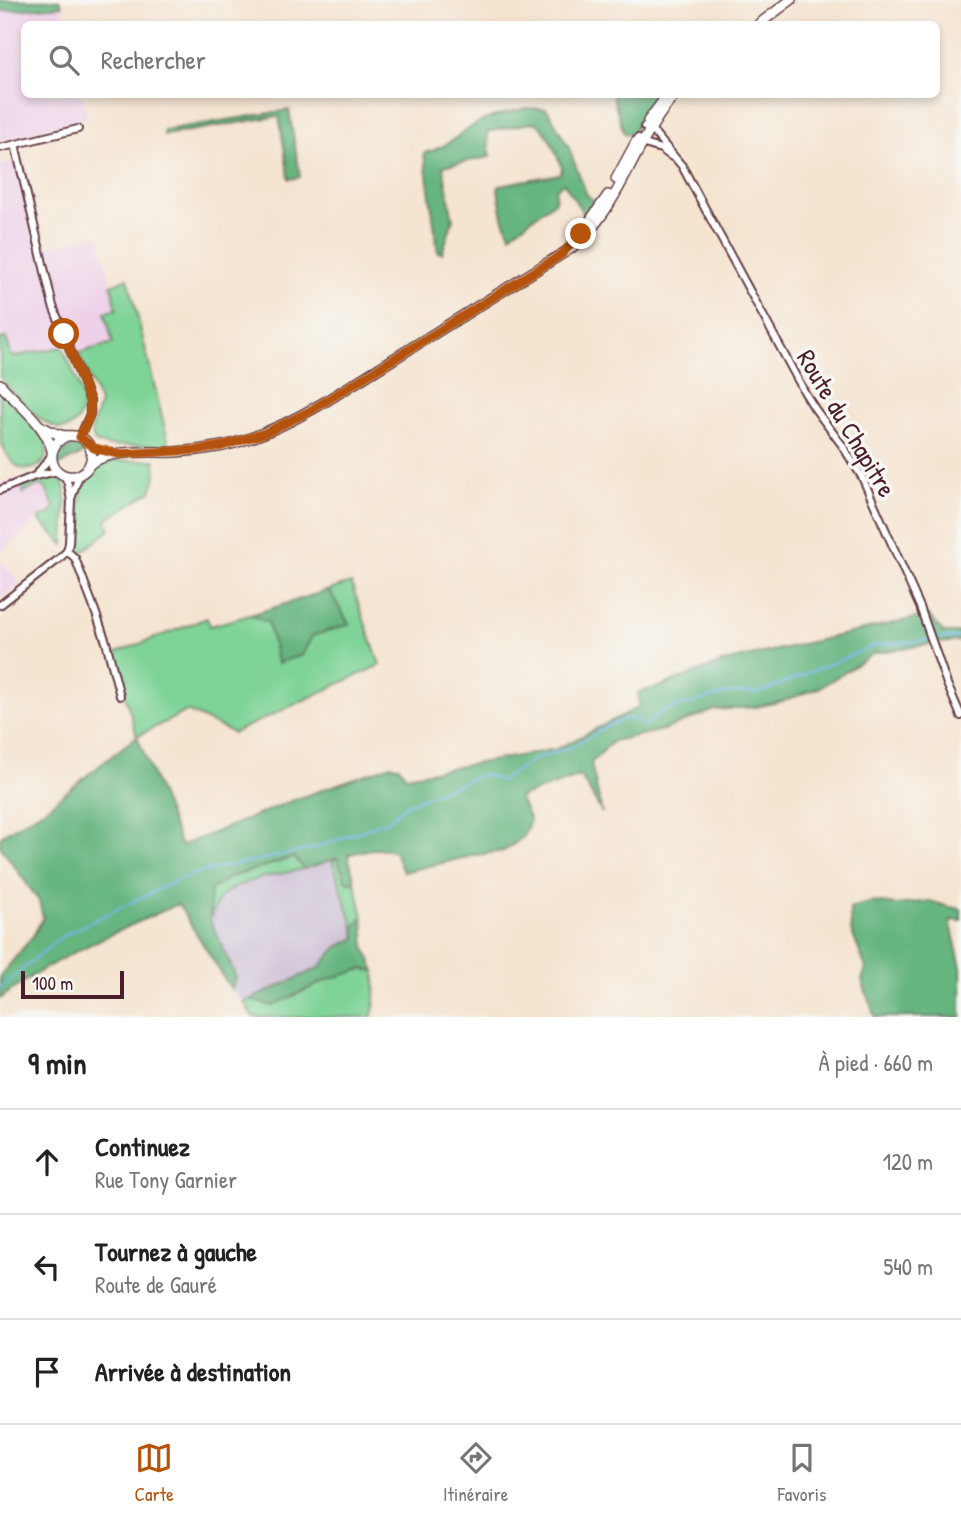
<!DOCTYPE html>
<html lang="fr">
<meta charset="utf-8">
<style>
body{margin:0;font-family:"Patrick Hand",sans-serif;background:#f2f2f2;color:#222}
.scale{position:absolute;left:21px;bottom:18px;width:103px;box-sizing:border-box;padding-left:7px;border:4px solid #4a1f2b;border-top:0;font-size:19px;line-height:24px;white-space:nowrap;color:#4a1f2b;-webkit-text-stroke:5px #f6f6f2;paint-order:stroke}
.stop{position:absolute;width:21px;height:21px;margin:-16px;border:5px solid #b45309;border-radius:50%;background:#fff}
.stop.end{background:#b45309;border-color:#fff;box-shadow:0 2px 7px #0008}
.list{margin:0;padding:0;list-style:none}
h2{display:flex;justify-content:space-between;align-items:center;height:91px;margin:0;padding:0 28px;font-size:30px}
h2 small{font-size:23px;font-weight:400;color:#767676}
.list li{display:grid;grid-template-columns:46px 1fr auto;gap:21px;align-items:center;box-sizing:border-box;height:105px;padding:0 28px;border-top:2px solid #e0e0e0}
.list b{display:block;font-size:26px;white-space:nowrap}
.list p{margin:0;font-size:23px;white-space:nowrap;color:#767676}
.list em{font-size:23px;font-style:normal;color:#767676}
.icon{flex:none;width:38px;height:38px;fill:none;stroke:currentColor;stroke-width:2;stroke-linecap:round;stroke-linejoin:round}
.map{position:relative;flex:none;width:961px;height:1017px;overflow:hidden}
.search{position:absolute;background:#fff;box-shadow:0 4px 10px #0003;left:21px;right:21px;top:21px;height:77px;display:flex;align-items:center;gap:18px;box-sizing:border-box;padding:0 24px;border-radius:10px;color:#767676;font-size:26px}
.sheet{height:406px;background:#fff}
nav{display:flex;justify-content:space-around;align-items:center;box-sizing:border-box;height:98px;border-top:2px solid #e0e0e0;background:#fff;font-size:19px;color:#767676}
nav a{display:grid;justify-items:center;gap:4px}
nav .on{color:#b45309}
.map>svg:first-child{display:block}
.built{fill:#eed0e8}
.industrial{fill:#ccbed4}
.green{fill:#7ed396;stroke:#647960;stroke-width:2}
.forest{fill:#66b57f;stroke:#586a55;stroke-width:2}
.lines{fill:none;stroke-linecap:round;stroke-linejoin:round}
.stream{stroke:#77b6eb;stroke-width:2}
.street-casing{stroke:#643d44;stroke-width:10}
.secondary-casing{stroke:#643d44;stroke-width:12}
.street{stroke:#fff;stroke-width:6}
.secondary{stroke:#fff;stroke-width:9}
.route{stroke:#b45309;stroke-width:9}
.labels{text-anchor:middle;dominant-baseline:central;stroke-width:7;stroke-linejoin:round;paint-order:stroke}
.street-label{font-size:26px;fill:#4a1f2b;stroke:#f6f6f2}
</style>
<div class="map">
<svg width="961" height="1017" viewBox="0 0 961 1017">
<rect width="100%" height="100%" fill="#f6f6f2"/>
<filter id="ink" filterUnits="userSpaceOnUse"><feTurbulence type="fractalNoise" baseFrequency=".0143" numOctaves="2"/><feDisplacementMap in="SourceGraphic" scale="14" xChannelSelector="R" yChannelSelector="G"/><feConvolveMatrix kernelMatrix="1 2 1 2 8 2 1 2 1" color-interpolation-filters="sRGB"/></filter>
<filter id="wash" filterUnits="userSpaceOnUse"><feTurbulence type="fractalNoise" baseFrequency=".00686" numOctaves="4" result="noise"/><feDisplacementMap in="SourceGraphic" scale="28" xChannelSelector="R" yChannelSelector="G"/><feGaussianBlur stdDeviation="1.57" result="paint"/><feColorMatrix in="noise" values="0 0 0 0 0 0 0 0 0 0 0 0 0 0 0 0 0 1.4 0 .05"/><feComposite in="paint" operator="in"/></filter>
<g filter="url(#wash)">
<rect width="100%" height="100%" fill="#f5e4d0"/>
<g class="built">
<polygon points="62,6 66,24 24,24 24,94 82,95 88,118 0,141 0,11"/>
<polygon points="24,158 46,247 99,235 117,309 113,343 79,353 62,347 11,357 6,338 0,339 0,166"/>
<polygon points="22,477 24,492 38,485 45,487 55,505 52,513 38,519 0,553 0,484"/>
<polygon points="0,560 20,583 0,599"/>
</g>
<polygon class="industrial" points="332,860 356,935 356,938 337,947 319,968 244,1002 231,989 236,976 210,920 217,903 226,892 252,881 304,869"/>
<g class="green">
<polygon points="128,278 169,445 109,446 95,442 91,432 100,403 79,353 113,343 105,312 117,309 111,285"/>
<path d="M6,338L12,357L62,347C68,361 80,383 82,398C84,406 81,417 75,423C56,446 12,393 0,377V339Z"/>
<path d="M0,389L46,441L47,454L43,463H41L42,464C20,478 8,461 1,441C0,430 0,402 0,389Z"/>
<polygon points="155,460 156,476 151,491 106,520 110,530 81,553 77,545 78,513 82,485 101,465 113,461"/>
<polygon points="56,474 63,482 66,494 64,545 38,519 52,513 54,506 45,487 38,485 23,493 23,486 46,475"/>
<polygon points="351,583 380,665 233,733 187,711 137,736 113,654 207,618 210,626 250,615 268,622 277,662 302,655 312,636 349,624 329,590"/>
<path d="M295,857L304,869C279,875 249,877 227,892C218,898 214,910 210,920V890L230,877Z"/>
<polygon points="338,858 346,881 355,882 363,917 354,928 332,860"/>
<path d="M362,969L375,971C375,986 377,1003 371,1017H253L244,1002L251,999L272,1006L329,979Z"/>
</g>
<g class="forest">
<polygon points="0,0 60,0 62,6 0,11"/>
<polygon points="614,95 614,94 659,95 650,105 631,135 624,133 613,97"/>
<path d="M526,108L547,109L568,146L587,195L594,201L587,219L564,183L556,188L555,201L510,235L503,217L498,189L500,185L560,174L562,168C556,153 549,132 535,122L487,132L490,157L443,166L453,220L442,253L438,252L424,153C446,148 459,134 478,123C492,115 510,113 526,108Z"/>
<polygon points="289,110 300,177 289,179 279,116 164,135 164,130"/>
<polygon points="81,444 86,452 60,465 56,457 71,447"/>
<polygon points="329,590 349,624 312,636 302,655 278,663 268,622 250,615"/>
<path d="M928,615L944,633H961V641L937,643L875,653L819,688L783,701L756,707L714,710L663,730L613,741L591,763L602,813L581,776L519,797L530,820L523,837L504,851L476,855L403,872L395,852C381,846 361,850 348,855L355,882L346,881L337,858L304,869L294,857L230,877L210,890V920L236,977L231,989L178,904C117,932 53,957 0,999V976L33,936L43,918L39,901L0,846V838L2,835L45,809L137,736L181,846L291,801L391,765L399,766L406,776L557,749L639,707L638,692L659,687L724,662Z"/>
<polygon points="930,901 950,907 961,909 961,921 950,920 961,968 961,1017 875,1017 862,980 866,968 851,930 850,908 872,902 896,905"/>
<polygon points="363,917 365,948 375,971 362,969 329,979 272,1006 251,999 319,968 337,947 356,938 354,928"/>
</g>
<g class="lines">
<g class="stream">
<polyline points="934,639 961,637"/>
<polyline points="0,988 62,936 179,879 192,874 316,848 389,820 405,805 483,774 501,781 534,759 571,747 609,725 629,718 646,725 662,711 730,693 760,693 876,645 929,640"/>
</g>
</g>
</g>
<g filter="url(#ink)">
<g class="lines">
<defs>
<g id="street">
<polyline points="644,127 651,129 682,166 805,393 815,409 842,445 862,477 920,607 947,684 961,716"/>
<polyline points="638,138 641,143 661,149 672,157"/>
<polyline points="15,144 53,306 90,401 90,414 80,437"/>
<polyline points="0,148 78,129"/>
<polyline points="36,475 51,456"/>
<polyline points="0,490 35,476 58,471"/>
<polyline points="71,499 76,484 80,474"/>
<polyline points="67,551 75,558 94,608 106,642 120,696"/>
<polyline points="0,605 60,558 67,551 69,543 71,501 68,484 64,474"/>
</g>
<g id="secondary">
<polyline points="759,24 791,0"/>
<polyline points="648,121 668,94"/>
<polyline points="616,179 636,142"/>
<polyline points="582,232 608,195"/>
<path d="M0,384C18,405 44,422 52,450"/>
<path d="M40,426C47,429 53,433 61,435C68,437 75,434 82,438C98,448 93,473 74,476C49,479 43,445 67,436"/>
<path d="M90,464C112,448 149,453 175,452C191,451 207,449 223,446C259,438 291,422 323,403L570,249C621,210 633,141 676,94"/>
</g>
</defs>
<use href="#street" class="street-casing"/>
<use href="#secondary" class="secondary-casing"/>
<use href="#street" class="street"/>
<use href="#secondary" class="secondary"/>
</g>
</g>
<g class="lines" filter="url(#ink)">
<polyline class="route" points="64,334 90,401 90,414 80,437 94,448 119,454 197,450 222,446 265,433 310,411 553,260 562,254 581,234"/>
</g>
<g class="labels">
<g class="street-label">
<text transform="translate(847 423) rotate(59)">Route du Chapitre</text>
</g>
</g>
</svg>
<div class="scale">100 m</div>
<div class="stop" style="left:64px;top:334px"></div>
<div class="stop end" style="left:581px;top:234px"></div>
<div class="search"><svg class="icon" aria-label="search" viewBox="0 0 24 24"><circle cx="10" cy="10" r="6"/><path d="M15 15l6 6"/></svg>Rechercher</div>
</div>
<section class="sheet">
<h2>9 min<small>À pied · 660 m</small></h2>
<ul class="list">
<li><svg class="icon" aria-label="ahead" viewBox="0 0 24 24"><path d="M12 20V5M6 11l6-6 6 6"/></svg><div><b>Continuez</b><p>Rue Tony Garnier</p></div><em>120 m</em></li>
<li><svg class="icon" aria-label="left" viewBox="0 0 24 24"><path d="M17 20v-9H6M10 6l-5 5 5 5"/></svg><div><b>Tournez à gauche</b><p>Route de Gauré</p></div><em>540 m</em></li>
<li><svg class="icon" aria-label="arrive" viewBox="0 0 24 24"><path d="M6 21V4h12l-3 4 3 4H6"/></svg><div><b>Arrivée à destination</b></div></li>
</ul>
</section>
<nav>
<a class="on"><svg class="icon" aria-label="map" viewBox="0 0 24 24"><path d="M3 6l6-2 6 2 6-2v14l-6 2-6-2-6 2zM9 4v14M15 6v14"/></svg>Carte</a>
<a><svg class="icon" aria-label="directions" viewBox="0 0 24 24"><path d="M12 3l9 9-9 9-9-9zM9 14v-3h6M13 9l2 2-2 2"/></svg>Itinéraire</a>
<a><svg class="icon" aria-label="saved" viewBox="0 0 24 24"><path d="M7 4h10v16l-5-4-5 4z"/></svg>Favoris</a>
</nav>
